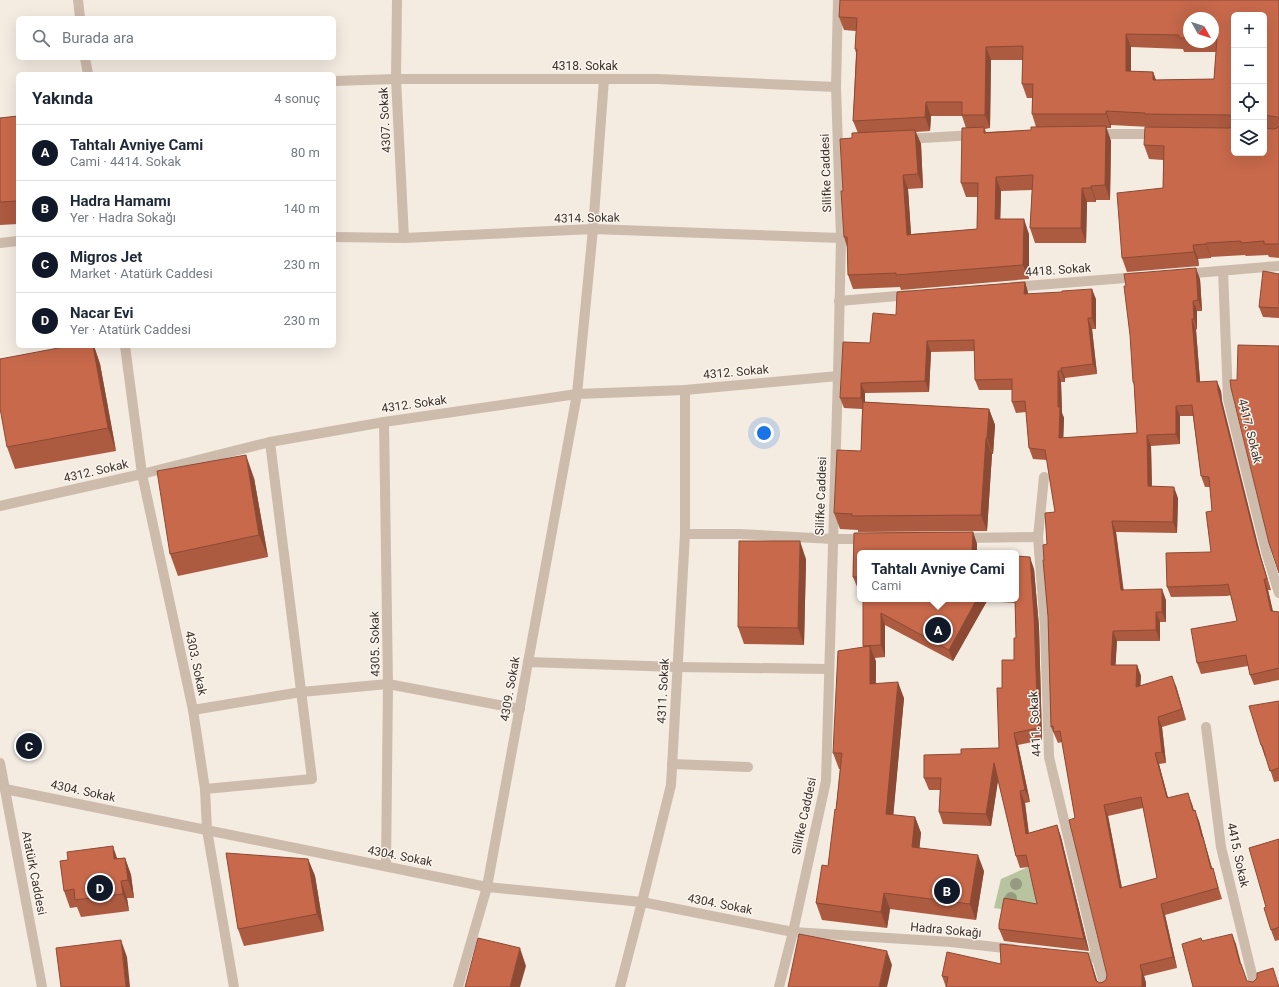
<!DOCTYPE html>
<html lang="tr">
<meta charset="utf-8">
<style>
body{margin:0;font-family:Roboto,sans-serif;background:#f6f6f7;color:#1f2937}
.controls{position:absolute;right:12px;top:12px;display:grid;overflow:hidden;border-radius:6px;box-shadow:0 4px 16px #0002}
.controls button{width:36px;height:36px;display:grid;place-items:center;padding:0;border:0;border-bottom:1px solid #e0e1e3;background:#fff;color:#1f2937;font:20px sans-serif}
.compass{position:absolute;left:1183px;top:12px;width:36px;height:36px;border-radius:50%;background:#fff;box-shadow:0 4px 16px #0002;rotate:129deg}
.you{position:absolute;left:764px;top:433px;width:14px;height:14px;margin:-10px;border:3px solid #fff;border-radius:50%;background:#1a73e8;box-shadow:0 0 0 6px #1a73e833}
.badge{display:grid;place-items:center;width:26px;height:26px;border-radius:50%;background:#111827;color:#fff;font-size:13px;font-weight:700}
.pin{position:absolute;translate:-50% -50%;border:2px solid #fff;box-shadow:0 1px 4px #0006}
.popup{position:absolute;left:857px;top:550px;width:162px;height:52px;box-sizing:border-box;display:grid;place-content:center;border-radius:6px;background:#fff;filter:drop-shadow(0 1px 3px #0005);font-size:13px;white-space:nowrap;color:#747a83}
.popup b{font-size:15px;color:#1f2937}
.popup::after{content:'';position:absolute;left:50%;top:100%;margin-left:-8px;border:8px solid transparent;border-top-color:#fff}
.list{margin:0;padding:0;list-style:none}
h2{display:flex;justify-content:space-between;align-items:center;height:52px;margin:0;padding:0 16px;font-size:17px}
h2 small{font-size:13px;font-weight:400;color:#747a83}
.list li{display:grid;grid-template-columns:26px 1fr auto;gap:12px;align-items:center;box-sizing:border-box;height:56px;padding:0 16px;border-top:1px solid #e0e1e3}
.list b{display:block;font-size:15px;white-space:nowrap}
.list p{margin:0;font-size:13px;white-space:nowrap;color:#747a83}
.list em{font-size:13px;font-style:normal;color:#747a83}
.icon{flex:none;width:22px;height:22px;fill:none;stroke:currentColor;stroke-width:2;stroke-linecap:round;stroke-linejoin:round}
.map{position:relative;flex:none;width:1279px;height:987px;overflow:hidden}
.search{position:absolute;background:#fff;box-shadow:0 4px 16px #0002;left:16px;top:16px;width:320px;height:44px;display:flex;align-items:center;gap:10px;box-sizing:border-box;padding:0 14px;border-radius:6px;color:#747a83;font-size:15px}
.panel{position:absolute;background:#fff;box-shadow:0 4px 16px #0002;left:16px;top:72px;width:320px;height:276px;border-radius:6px}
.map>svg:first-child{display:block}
.garden{fill:#b8c4a0}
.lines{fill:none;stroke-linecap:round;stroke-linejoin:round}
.minor{stroke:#cdbbac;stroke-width:10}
.tree{fill:#969b7f}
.wall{fill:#ac5a40;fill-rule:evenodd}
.shaded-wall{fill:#8c4a34}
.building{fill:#c8694b;stroke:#8c4a34;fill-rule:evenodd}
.labels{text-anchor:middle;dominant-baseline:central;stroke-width:3;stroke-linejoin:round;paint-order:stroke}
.street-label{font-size:12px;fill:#3b302b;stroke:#fbf5ee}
</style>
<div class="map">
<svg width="1279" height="987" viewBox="0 0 1279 987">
<rect width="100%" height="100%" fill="#f4ebe1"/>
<polygon class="garden" points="1028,867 1038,904 1036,914 994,908 1001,879"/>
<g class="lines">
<g class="minor">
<polyline points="78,0 80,18"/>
<polyline points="397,0 396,79 404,238"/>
<polyline points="85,58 88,74"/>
<polyline points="334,81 396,79 658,79 836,87"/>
<polyline points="1095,134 1157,134"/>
<polyline points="905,139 975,135"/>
<polyline points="334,237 404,238 593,229 841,238"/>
<polyline points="0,243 18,241"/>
<polyline points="1223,271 1228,399 1267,555 1279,593"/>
<polyline points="1184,274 1279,266"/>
<polyline points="1013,287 1138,277"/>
<polyline points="839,301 909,295"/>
<polyline points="125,346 142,474 193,710 205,789 207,830 234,987"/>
<polyline points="384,422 388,684 386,866"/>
<polyline points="1044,477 1038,537 1045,627 1049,757 1097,958 1105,987"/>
<polyline points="0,506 142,474 270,442 384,422 577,394 685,390 838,376"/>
<polyline points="685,534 739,534 833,539 866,539"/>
<polyline points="962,538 1038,537"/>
<polyline points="528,662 677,667 829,669"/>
<polyline points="193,710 301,692 388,684 520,709"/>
<polyline points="1206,727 1221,847 1255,987"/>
<polyline points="0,763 42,987"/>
<polyline points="672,764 748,767"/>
<polyline points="5,789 487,887 642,902 793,932 951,942 1013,949"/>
<polyline points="205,789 312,779 270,442"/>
<polyline points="1077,956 1097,958"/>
<polyline points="458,987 487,887 577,394 593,229 604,79"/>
<polyline points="620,987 642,902 671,785 685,534 685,390"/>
<polyline points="779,987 793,932 826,781 838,376 841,238 836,87 838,0"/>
</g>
</g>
<g class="tree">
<circle cx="1016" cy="884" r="6"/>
<circle cx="1011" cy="898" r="6"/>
</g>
<g class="wall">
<path d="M1279,0V258L1269,257L1268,255L1246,256L1245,255L1211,257V258L1198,259L1199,266L1127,272L1122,258L1163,188V160L1149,159L1144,145L1150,127L1111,125V128H1106L1111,141L1110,200H1096V202H1087L1086,243H1035L1030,228L1032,190L1001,191L1000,219L1029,234V279L901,290L900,287L853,289L848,275L847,247L844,237L843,191L852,138L858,133L853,121L856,53L855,49L856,31L844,30L839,17ZM1234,15H1264V153H1234ZM1189,18H1213V42H1189ZM1131,47L1183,49L1184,52H1216L1214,79L1156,80L1153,72L1131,71ZM991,60H1023L1022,84L1027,98H1032V114L1036,127L1031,130L986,132L985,129L990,128ZM931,116H962L966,128L961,183L966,197H978L977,229L911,234L908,189L923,188L921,144L916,132L930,131Z"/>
<polygon points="18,116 18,224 0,225 0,118"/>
<polygon points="1279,274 1279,318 1263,317 1259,307"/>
<path d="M1200,279L1202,311H1197V329L1196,330L1200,382L1221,391L1222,401L1261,557L1271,590H1268L1273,611L1279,612V680L1254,685L1250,675L1248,666L1201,674L1197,663L1237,621L1231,595L1227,596L1171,597L1167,587L1211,552L1212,511L1210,487H1205L1201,476L1193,416H1180V444L1151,446L1152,487L1178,498L1177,533L1116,532L1123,590L1166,600V622H1160V641H1117L1115,665H1137L1141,676L1140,685L1176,686L1186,720L1162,727L1166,763L1159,764L1168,798L1192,804L1194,811L1199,821L1204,840L1212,868H1213L1216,879L1222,899L1165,915L1177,968L1144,976L1146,983V987H946L942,976L1001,964H1092L1097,981L1100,983L1103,982L1106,980L1107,975L1075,818L1062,742L1058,743L1051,727L1048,616L1044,560L1055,512L1047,460L1033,459L1029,448L1026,412L1016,413L1012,402V390H979L975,380V351L931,352L929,392L865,393V402L989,409L995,425L993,454H992L987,531L858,532V530L840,529L834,513L861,451L862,409L844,408L840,398L870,343L896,315L1025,282L1028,294L1096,299V329H1092L1097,374L1065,378V382H1061L1062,413L1064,418L1063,438L1137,433L1134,385L1133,382ZM1143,808L1157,878L1122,888L1108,816Z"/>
<polygon points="69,346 94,346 100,364 116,451 15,469 7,447"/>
<polygon points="254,478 268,557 178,576 170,554"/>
<polygon points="973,532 977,544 977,553 860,553 860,589 858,589 853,577 854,533"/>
<polygon points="806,559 804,645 744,644 738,627"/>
<polygon points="1034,569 1039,627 1042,740 1018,745 1030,802 1025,803 1029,833 1057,825 1061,837 1089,951 1004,941 999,929 1037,904 1029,867 1020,868 1016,856 998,779 991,826 943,824 939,812 940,790 929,790 924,778 961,754 999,748 1002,688 1014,660 1016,638 1015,603 987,601 953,661 885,625 885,657 875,658 876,662 876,684 904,698 893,815 915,817 921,833 919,848 984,871 976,920 890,909 887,928 822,920 816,903 828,866 836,810 840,769 839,769 833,753 863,647 863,599 1016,599"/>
<polygon points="1279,701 1279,781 1274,782 1266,756 1265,757 1261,745"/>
<polygon points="1279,839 1279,940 1275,941 1271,930 1266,907"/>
<polygon points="117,858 125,858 131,875 134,898 127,898 129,911 81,917 77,907 70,908 64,891"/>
<polygon points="308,859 315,876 324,931 244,946 238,929"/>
</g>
<g class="shaded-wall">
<polygon points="1126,34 1131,47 1131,85 1126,71"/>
<polygon points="986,47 991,60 990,128 985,115"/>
<polygon points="1153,72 1158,86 1153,80"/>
<polygon points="926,102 931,116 930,131 925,117"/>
<polygon points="1106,111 1111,125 1111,128 1106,114"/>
<polygon points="1106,126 1111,141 1110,200 1105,185"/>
<polygon points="915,130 921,144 923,188 918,174"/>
<polygon points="903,175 908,189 912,249 907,235"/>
<polygon points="996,177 1001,191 1000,234 995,219"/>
<polygon points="1091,186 1096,200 1096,202 1091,188"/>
<polygon points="1082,188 1087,202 1086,243 1081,228"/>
<polygon points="1024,219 1029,234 1029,279 1023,265"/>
<polygon points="1206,243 1211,257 1211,258 1206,244"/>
<polygon points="1193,245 1198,259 1199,266 1194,252"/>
<polygon points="1196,268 1200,279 1202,311 1198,300"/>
<polygon points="1025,282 1028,292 1028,305 1024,294"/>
<polygon points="1092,289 1096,299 1096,329 1092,318"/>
<polygon points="1193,301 1197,311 1197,329 1194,319"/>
<polygon points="1088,318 1092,329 1097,374 1093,364"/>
<polygon points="1192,319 1196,330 1201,393 1197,382"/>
<polygon points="927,341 931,352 929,392 925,381"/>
<polygon points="93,346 94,346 100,364 116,451 108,428"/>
<polygon points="1061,368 1065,378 1065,382 1061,371"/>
<polygon points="1058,371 1061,382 1062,413 1064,418 1063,449 1059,438"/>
<polygon points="1217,381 1221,391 1222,401 1261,557 1271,590 1257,546 1218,390"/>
<polygon points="861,383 865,393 865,409 861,398"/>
<polygon points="1176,406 1180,416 1180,444 1176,434"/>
<polygon points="989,409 995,425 993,454 987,438"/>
<polygon points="1147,435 1151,446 1152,497 1148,486"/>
<polygon points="986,438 992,454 987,531 981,515"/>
<polygon points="246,455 254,478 268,557 259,535"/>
<polygon points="1174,487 1178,498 1177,533 1173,522"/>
<polygon points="1112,521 1116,532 1125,600 1121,590"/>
<polygon points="973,532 977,544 977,553 972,553"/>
<polygon points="800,541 806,559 804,645 798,628"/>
<polygon points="1030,557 1034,569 1039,627 1042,740 1038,728"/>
<polygon points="1264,579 1268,590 1275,622 1271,611"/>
<polygon points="1162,589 1166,600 1166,622 1162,612"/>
<polygon points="977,599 986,599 987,601 953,661 949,650"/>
<polygon points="1156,612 1160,622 1160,641 1156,630"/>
<polygon points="881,613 885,625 885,657 881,645"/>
<polygon points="1113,631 1117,641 1115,676 1111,665"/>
<polygon points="870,646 876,662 875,700 870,684"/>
<polygon points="1137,665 1141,676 1140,697 1136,687"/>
<polygon points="1172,676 1176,686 1186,720 1182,709"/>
<polygon points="898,682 904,698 892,830 886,814"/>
<polygon points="1158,717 1162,727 1166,763 1162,752"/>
<polygon points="1014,733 1018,745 1030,802 1025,790"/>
<polygon points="1155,753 1159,764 1171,809 1167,798"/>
<polygon points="994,763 999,775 991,826 986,814"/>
<polygon points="1020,791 1025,803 1030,846 1026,834"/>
<polygon points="1188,793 1192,804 1197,822 1193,811"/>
<polygon points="1104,805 1108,816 1124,899 1120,888"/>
<polygon points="1195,810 1199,821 1204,840 1206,847 1215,879 1211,869 1202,837"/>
<polygon points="915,817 921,833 918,863 912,847"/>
<polygon points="1057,825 1061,837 1089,951 1084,939"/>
<polygon points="113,846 119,864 114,859"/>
<polygon points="978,855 984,871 976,920 970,904"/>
<polygon points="125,858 131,875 134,898 128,880"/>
<polygon points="308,859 315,876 324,931 317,914"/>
<polygon points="121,881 127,898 129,911 123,894"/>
<polygon points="884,893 890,909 887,928 881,912"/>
<polygon points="1161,904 1165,915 1177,968 1173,957"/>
<polygon points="1232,934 1236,944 1244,975 1240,964"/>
<polygon points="121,940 127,957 130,987 126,987"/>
<polygon points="520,948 526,966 520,987 510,987"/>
<polygon points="887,951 892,965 887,987 879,987"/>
<polygon points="1088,953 1092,964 1099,987 1096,981"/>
<polygon points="1140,965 1144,976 1146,983 1146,987 1142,987"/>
</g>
<g class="building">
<path d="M840,0H1279V119L1277,117L1264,115V15H1234V118L1233,116L1229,115L1145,114V113L1106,111V114H1032L1033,84H1022L1023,46L986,47L985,115H962V102H926L925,117L853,121L857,49H855L857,18L839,17ZM1189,18H1213V38H1217L1214,79L1153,80V72L1126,71V34L1179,35V38H1189Z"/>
<polygon points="18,116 18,201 0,202 0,118"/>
<polygon points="1234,125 1234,153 1264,153 1264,128 1274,129 1277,128 1279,126 1279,244 1264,244 1264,241 1241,243 1241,241 1206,243 1206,244 1193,245 1194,252 1122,258 1117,193 1163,188 1164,146 1144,145 1145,127 1229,128 1233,127"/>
<polygon points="1106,126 1105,185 1091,186 1091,188 1082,188 1081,228 1030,228 1033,175 996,177 995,219 1024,219 1023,265 896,275 896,273 848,275 847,237 844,237 842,206 841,191 843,191 840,139 852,138 852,133 915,130 918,174 903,175 907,235 977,229 978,183 961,183 962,128 984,127 984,133 1031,130 1031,127"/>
<path d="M1196,268L1198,300L1193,301L1194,319H1192L1197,382L1217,381L1218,390L1257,546L1267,579H1264L1271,611L1279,612V668L1250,675L1246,655L1197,663L1191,629L1237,621L1228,584L1223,585L1167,587L1166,553L1211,552L1206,512L1212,511L1209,477L1201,476L1192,405L1176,406V434L1147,435L1148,486L1174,487L1173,522L1112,521L1121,590L1162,589V612H1156V630L1113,631L1111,665H1137L1136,687L1172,676L1182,709L1158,717L1162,752L1155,753L1167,798L1188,793L1193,811L1195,810L1202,837H1203L1211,869L1213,868L1218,888L1161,904L1173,957L1140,965L1142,973V987H946L948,977L942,976L947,952L1001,964L1000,944L1088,953L1096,981L1100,983L1103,982L1106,980L1107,975L1069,820L1075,818L1060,731L1054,732L1053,726L1051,727L1048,616L1043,560H1044L1043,545L1047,544L1045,513L1055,512L1045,450L1029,448L1025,401L1012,402V379L975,380L974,340L927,341L925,381L861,383V398H840L843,342L870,343L873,313L896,315L897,292L1025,282L1024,294L1062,292V291L1092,289V318H1088L1093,364L1061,368V371H1058V407H1060L1059,438L1137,433L1134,382H1133L1130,335L1124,286H1126L1124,274ZM1141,797L1157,878L1120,888L1104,805Z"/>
<polygon points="1263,271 1279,274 1279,308 1259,307"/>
<polygon points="1238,345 1279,346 1279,573 1269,543 1231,388 1230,380 1237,380"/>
<polygon points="69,346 93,346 108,428 7,447 0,408 0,359"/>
<polygon points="863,402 989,409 987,438 986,438 981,515 852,516 852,514 834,513 837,450 861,451"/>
<polygon points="246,455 259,535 170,554 157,471"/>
<polygon points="973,532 972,553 860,553 860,577 853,577 854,533"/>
<polygon points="739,541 800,541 798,628 738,627"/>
<polygon points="1016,556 1030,557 1034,615 1038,728 1014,733 1025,790 1020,791 1026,834 1057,825 1084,939 999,929 999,924 1004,898 1037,904 1026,855 1016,856 994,763 986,814 939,812 941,778 924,778 924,755 961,754 961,749 999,748 997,688 1002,688 1002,660 1014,660 1014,638 1016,638 1015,599 1016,599"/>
<polygon points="863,599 977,599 949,650 881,613 881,645 863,646"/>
<polygon points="870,646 870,684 898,682 886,814 915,817 912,847 978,855 970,904 884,893 881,912 816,903 822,865 828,866 835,809 836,810 842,753 833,753 838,651"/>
<polygon points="1279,701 1279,768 1270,771 1262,745 1261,745 1249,706"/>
<polygon points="1279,839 1279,927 1271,930 1264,908 1266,907 1249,848"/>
<polygon points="113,846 114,859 125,858 128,880 121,881 123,894 75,900 74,889 64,891 60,861 68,860 67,852"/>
<polygon points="226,853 308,859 317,914 238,929"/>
<polygon points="799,934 887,951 879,987 788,987"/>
<polygon points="1232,934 1240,964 1241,964 1247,981 1253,982 1257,978 1257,973 1273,968 1279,987 1193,987 1182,944 1201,938 1202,941"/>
<polygon points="478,938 520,948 510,987 465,987"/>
<polygon points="121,940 126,987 61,987 56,948"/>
</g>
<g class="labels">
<g class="street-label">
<text x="585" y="66">4318. Sokak</text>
<text transform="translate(385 120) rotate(-93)">4307. Sokak</text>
<text transform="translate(826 173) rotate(-92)">Silifke Caddesi</text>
<text transform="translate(587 218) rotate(-1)">4314. Sokak</text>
<text transform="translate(1058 270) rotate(-4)">4418. Sokak</text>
<text transform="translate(736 372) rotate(-5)">4312. Sokak</text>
<text transform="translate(414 404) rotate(-8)">4312. Sokak</text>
<text transform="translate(1250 431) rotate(76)">4417. Sokak</text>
<text transform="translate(96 471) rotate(-13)">4312. Sokak</text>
<text transform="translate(821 496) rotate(-88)">Silifke Caddesi</text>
<text transform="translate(375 644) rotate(-91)">4305. Sokak</text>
<text transform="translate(196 663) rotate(78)">4303. Sokak</text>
<text transform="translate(510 689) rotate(-80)">4309. Sokak</text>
<text transform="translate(663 691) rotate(-87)">4311. Sokak</text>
<text transform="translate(1035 724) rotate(-93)">4411. Sokak</text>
<text transform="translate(83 791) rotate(12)">4304. Sokak</text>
<text transform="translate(804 816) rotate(-78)">Silifke Caddesi</text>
<text transform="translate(1238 855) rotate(78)">4415. Sokak</text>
<text transform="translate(400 856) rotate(11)">4304. Sokak</text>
<text transform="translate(34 873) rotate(79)">Atatürk Caddesi</text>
<text transform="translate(720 904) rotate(11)">4304. Sokak</text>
<text transform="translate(946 930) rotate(5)">Hadra Sokağı</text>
</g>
</g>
</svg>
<div class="controls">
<button>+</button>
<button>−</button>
<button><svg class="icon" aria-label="locate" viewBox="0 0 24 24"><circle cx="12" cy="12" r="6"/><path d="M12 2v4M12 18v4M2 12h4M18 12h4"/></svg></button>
<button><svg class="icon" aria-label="layers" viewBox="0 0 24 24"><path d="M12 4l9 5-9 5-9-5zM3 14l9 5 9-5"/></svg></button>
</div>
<svg class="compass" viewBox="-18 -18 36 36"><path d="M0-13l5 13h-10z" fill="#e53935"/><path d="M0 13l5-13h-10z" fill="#747a83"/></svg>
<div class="you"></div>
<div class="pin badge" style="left:938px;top:630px">A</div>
<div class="popup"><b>Tahtalı Avniye Cami</b>Cami</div>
<div class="pin badge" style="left:947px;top:891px">B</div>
<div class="pin badge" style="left:29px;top:746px">C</div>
<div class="pin badge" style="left:100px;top:888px">D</div>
<div class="search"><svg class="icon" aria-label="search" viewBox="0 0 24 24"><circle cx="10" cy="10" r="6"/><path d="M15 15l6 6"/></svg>Burada ara</div>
<section class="panel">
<h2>Yakında<small>4 sonuç</small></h2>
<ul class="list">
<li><span class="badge">A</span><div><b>Tahtalı Avniye Cami</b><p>Cami · 4414. Sokak</p></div><em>80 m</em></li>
<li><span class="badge">B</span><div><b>Hadra Hamamı</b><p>Yer · Hadra Sokağı</p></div><em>140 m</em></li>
<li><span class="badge">C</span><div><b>Migros Jet</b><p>Market · Atatürk Caddesi</p></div><em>230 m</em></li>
<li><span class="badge">D</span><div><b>Nacar Evi</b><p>Yer · Atatürk Caddesi</p></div><em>230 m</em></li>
</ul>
</section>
</div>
